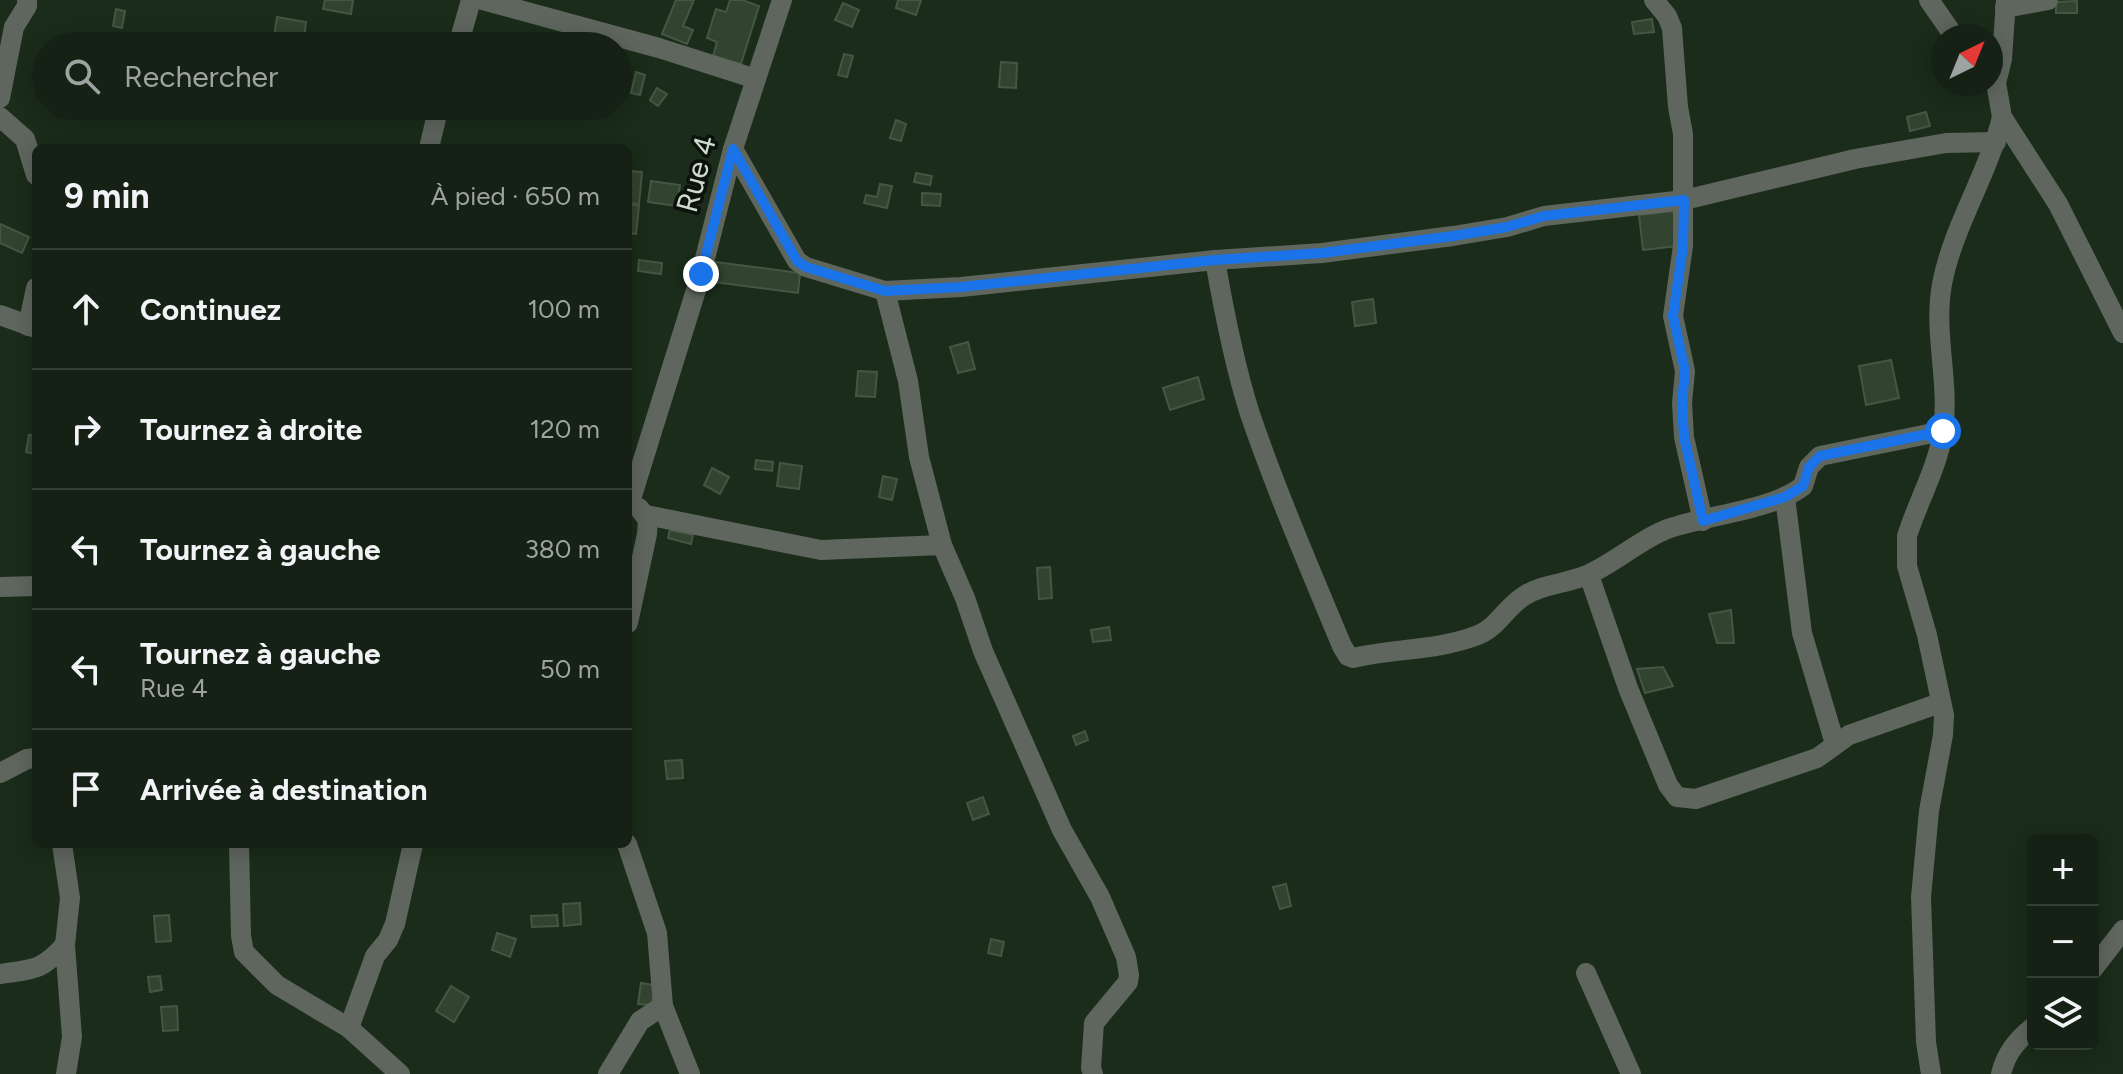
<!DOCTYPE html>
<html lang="fr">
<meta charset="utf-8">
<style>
body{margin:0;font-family:Figtree,sans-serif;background:#212e22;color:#f1f3f6}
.controls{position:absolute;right:24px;bottom:24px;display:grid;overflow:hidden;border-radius:12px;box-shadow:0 4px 20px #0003}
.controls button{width:72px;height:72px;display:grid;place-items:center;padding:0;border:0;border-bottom:2px solid #333e34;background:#142114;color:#f1f3f6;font:40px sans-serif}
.compass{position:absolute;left:1931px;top:24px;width:72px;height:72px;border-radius:50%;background:#142114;box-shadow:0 4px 20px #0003;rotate:43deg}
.stop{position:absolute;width:24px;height:24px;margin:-18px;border:6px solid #1a73e8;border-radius:50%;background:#fff}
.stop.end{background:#1a73e8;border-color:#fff;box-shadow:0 2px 8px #0008}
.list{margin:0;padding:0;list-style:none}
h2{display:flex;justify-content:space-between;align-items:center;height:104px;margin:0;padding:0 32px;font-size:34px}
h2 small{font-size:26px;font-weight:400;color:#9da3a0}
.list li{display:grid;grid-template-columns:52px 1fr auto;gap:24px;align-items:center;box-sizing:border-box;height:120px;padding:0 32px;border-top:2px solid #333e34}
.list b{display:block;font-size:30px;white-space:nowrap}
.list p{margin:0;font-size:26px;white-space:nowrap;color:#9da3a0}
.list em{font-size:26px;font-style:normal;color:#9da3a0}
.icon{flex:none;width:44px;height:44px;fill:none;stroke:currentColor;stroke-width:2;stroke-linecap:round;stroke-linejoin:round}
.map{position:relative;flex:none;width:2123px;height:1074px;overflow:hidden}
.search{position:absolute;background:#142114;box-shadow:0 4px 20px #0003;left:32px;top:32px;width:600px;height:88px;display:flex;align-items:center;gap:20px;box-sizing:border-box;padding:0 28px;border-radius:44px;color:#9da3a0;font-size:30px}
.panel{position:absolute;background:#142114;box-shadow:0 4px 20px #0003;left:32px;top:144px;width:600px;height:704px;border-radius:12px}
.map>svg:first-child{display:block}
.building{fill:#324330;stroke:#455744;stroke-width:2}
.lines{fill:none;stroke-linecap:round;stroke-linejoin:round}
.street{stroke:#5e665d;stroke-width:20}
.route{stroke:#1a73e8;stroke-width:10}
.labels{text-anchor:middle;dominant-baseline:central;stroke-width:7;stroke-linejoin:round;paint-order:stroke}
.street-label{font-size:30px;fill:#cfdace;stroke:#0b120a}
</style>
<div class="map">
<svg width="2123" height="1074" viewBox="0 0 2123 1074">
<rect width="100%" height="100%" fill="#1b2c1a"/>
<g class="building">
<polygon points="325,0 353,0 351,14 323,9"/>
<polygon points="676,0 694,0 683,26 693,30 687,44 662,34"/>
<polygon points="730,0 742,0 759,6 741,64 713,56 717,42 707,38 716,9 726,12"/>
<polygon points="898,0 921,0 916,15 896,8"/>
<polygon points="2077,1 2077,13 2056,13 2056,2"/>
<polygon points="843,3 859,10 852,27 835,20"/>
<polygon points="116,9 125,11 122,28 113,26"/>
<polygon points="277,17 306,22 303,46 273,43"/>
<polygon points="1652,19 1654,32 1634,34 1632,22"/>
<polygon points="844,54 853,56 847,77 838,75"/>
<polygon points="1001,62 1017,63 1016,88 999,87"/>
<polygon points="636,72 645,75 640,95 631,93"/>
<polygon points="657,88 667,94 658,106 650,100"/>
<polygon points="1926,112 1930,126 1910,131 1907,117"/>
<polygon points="896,120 906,124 901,141 890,138"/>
<polygon points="628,171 642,172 639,204 628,203"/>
<polygon points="916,173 932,176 930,185 914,182"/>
<polygon points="651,181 680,185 677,206 648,202"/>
<polygon points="880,184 892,186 887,208 864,203 866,195 877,197"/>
<polygon points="922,193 941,194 940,206 922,205"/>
<polygon points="629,204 639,206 636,234 628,233"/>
<polygon points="1674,211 1677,246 1643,250 1639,215"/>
<polygon points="0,224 29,237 22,253 0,243"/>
<polygon points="639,260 662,263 661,274 638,271"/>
<polygon points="715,262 800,273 798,293 713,282"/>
<polygon points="1373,299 1376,323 1355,326 1352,302"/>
<polygon points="968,342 975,369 958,373 950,347"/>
<polygon points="1891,360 1899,398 1866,405 1859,366"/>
<polygon points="858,371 877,372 875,397 856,396"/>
<polygon points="1198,377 1204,399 1170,410 1163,388"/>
<polygon points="29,435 36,436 36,454 26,452"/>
<polygon points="756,460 773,462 772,471 755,469"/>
<polygon points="780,463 802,466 799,489 777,486"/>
<polygon points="712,468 729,477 720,494 704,485"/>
<polygon points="883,476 897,479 892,500 879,497"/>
<polygon points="670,530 693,535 691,544 668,538"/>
<polygon points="1050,567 1052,598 1039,599 1037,568"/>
<polygon points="1731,610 1734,643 1717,643 1709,614"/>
<polygon points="1109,627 1111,640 1093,642 1091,630"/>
<polygon points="1663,667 1673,686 1645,693 1637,669"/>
<polygon points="1085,731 1088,740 1076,745 1073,736"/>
<polygon points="682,760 683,778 667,779 665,761"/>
<polygon points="983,797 989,814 973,820 967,803"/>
<polygon points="1286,884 1291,906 1280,909 1273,887"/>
<polygon points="580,903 581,924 564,926 563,904"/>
<polygon points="169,915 171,941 156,942 154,916"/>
<polygon points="557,915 558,926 532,927 531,916"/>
<polygon points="497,933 516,939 510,957 492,950"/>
<polygon points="991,939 1004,942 1001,956 988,953"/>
<polygon points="160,976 162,990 150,992 148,977"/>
<polygon points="641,983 655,985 652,1005 638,1004"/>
<polygon points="451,986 469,997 454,1022 436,1011"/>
<polygon points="177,1006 178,1030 163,1031 161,1007"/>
</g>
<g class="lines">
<g class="street">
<polyline points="483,0 659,48 756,79"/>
<polyline points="1654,0 1667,16 1672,28 1678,107 1683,134 1683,246 1673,316 1685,371 1682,403 1684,437 1703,521"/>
<polyline points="1929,0 1954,36"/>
<polyline points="2006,0 2002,59 1996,83 2002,117 2058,204 2123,333"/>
<polyline points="2005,8 2048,0"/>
<polyline points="458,46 471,0"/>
<polyline points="0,98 14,27 27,6 27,0"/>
<polyline points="0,117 25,139 36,175"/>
<polyline points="429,148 439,106"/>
<polyline points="733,149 797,261 806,267 885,291 961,287 1215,260 1322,253 1453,236 1507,227 1544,216 1684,200 1855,159 1946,143 1996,142"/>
<path d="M1215,260C1224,312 1234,364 1250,414C1277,493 1310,569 1342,646L1348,656L1353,658C1395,648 1437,651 1478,635C1498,627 1506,607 1524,596C1542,584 1566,584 1587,575C1615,563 1638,541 1665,530C1704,515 1771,511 1803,486L1809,467L1820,456L1943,431"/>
<polyline points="885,291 908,381 919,457 942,545 965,598 983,651 1062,830 1100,897 1126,957 1129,975 1128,982 1094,1023 1091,1068 1093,1074"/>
<polyline points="0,315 36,328"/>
<polyline points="28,326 36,288"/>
<polyline points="1785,497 1802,633 1835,744"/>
<polyline points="630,502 701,274 733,149 782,0"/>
<polyline points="646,515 821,550 942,545"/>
<polyline points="1589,575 1628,688 1668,785 1677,797 1696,799 1817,758 1849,735 1940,703"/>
<polyline points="0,587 36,586"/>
<polyline points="628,623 647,534 648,520 639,508"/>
<polyline points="0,773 27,759 36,758"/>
<polyline points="62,844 70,898 65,945 72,1037 66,1074"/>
<polyline points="239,844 241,936 244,952 277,985 349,1028 400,1074"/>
<polyline points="627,844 657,933 663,1006 690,1074"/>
<polyline points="2093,969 2123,930"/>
<polyline points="1586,973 1631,1074"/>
<path d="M0,974C34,969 41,971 65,945"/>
<polyline points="349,1028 375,956 388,940 395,924 413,844"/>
<polyline points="608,1074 640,1021 663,1006"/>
<path d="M1931,1074L1926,1042L1921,897L1929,811L1943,735L1944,715L1927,635L1907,566V536C1918,501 1938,467 1943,431C1950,382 1933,333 1942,284C1953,226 1988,175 2002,117"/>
<path d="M2001,1074C2006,1053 2017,1040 2033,1027"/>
</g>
</g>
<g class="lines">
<polyline class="route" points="701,274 733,149 797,261 806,267 885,291 961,287 1215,260 1322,253 1453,236 1507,227 1544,216 1684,200 1683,246 1673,316 1685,371 1682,403 1684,437 1703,521 1785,497 1803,486 1809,467 1820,456 1943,431"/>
</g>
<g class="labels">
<g class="street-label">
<text transform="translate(696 174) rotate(-75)">Rue 4</text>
</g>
</g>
</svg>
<div class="controls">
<button>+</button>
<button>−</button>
<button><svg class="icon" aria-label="layers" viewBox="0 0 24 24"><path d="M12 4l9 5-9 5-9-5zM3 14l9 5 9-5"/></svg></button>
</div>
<svg class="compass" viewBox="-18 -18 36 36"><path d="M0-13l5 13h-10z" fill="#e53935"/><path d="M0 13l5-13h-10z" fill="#9da3a0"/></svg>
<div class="stop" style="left:1943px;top:431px"></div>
<div class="stop end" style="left:701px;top:274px"></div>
<div class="search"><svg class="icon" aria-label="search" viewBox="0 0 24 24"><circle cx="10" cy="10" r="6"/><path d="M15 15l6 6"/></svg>Rechercher</div>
<section class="panel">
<h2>9 min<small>À pied · 650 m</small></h2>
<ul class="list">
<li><svg class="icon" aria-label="ahead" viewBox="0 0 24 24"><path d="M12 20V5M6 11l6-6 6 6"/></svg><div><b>Continuez</b></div><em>100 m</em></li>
<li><svg class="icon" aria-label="right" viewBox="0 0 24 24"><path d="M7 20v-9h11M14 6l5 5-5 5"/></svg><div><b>Tournez à droite</b></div><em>120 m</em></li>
<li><svg class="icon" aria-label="left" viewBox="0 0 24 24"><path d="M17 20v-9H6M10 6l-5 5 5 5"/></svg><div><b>Tournez à gauche</b></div><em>380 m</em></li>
<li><svg class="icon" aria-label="left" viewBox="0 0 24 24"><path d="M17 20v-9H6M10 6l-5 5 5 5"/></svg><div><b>Tournez à gauche</b><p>Rue 4</p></div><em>50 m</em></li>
<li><svg class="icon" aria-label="arrive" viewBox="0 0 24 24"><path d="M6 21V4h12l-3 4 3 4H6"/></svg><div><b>Arrivée à destination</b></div></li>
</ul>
</section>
</div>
